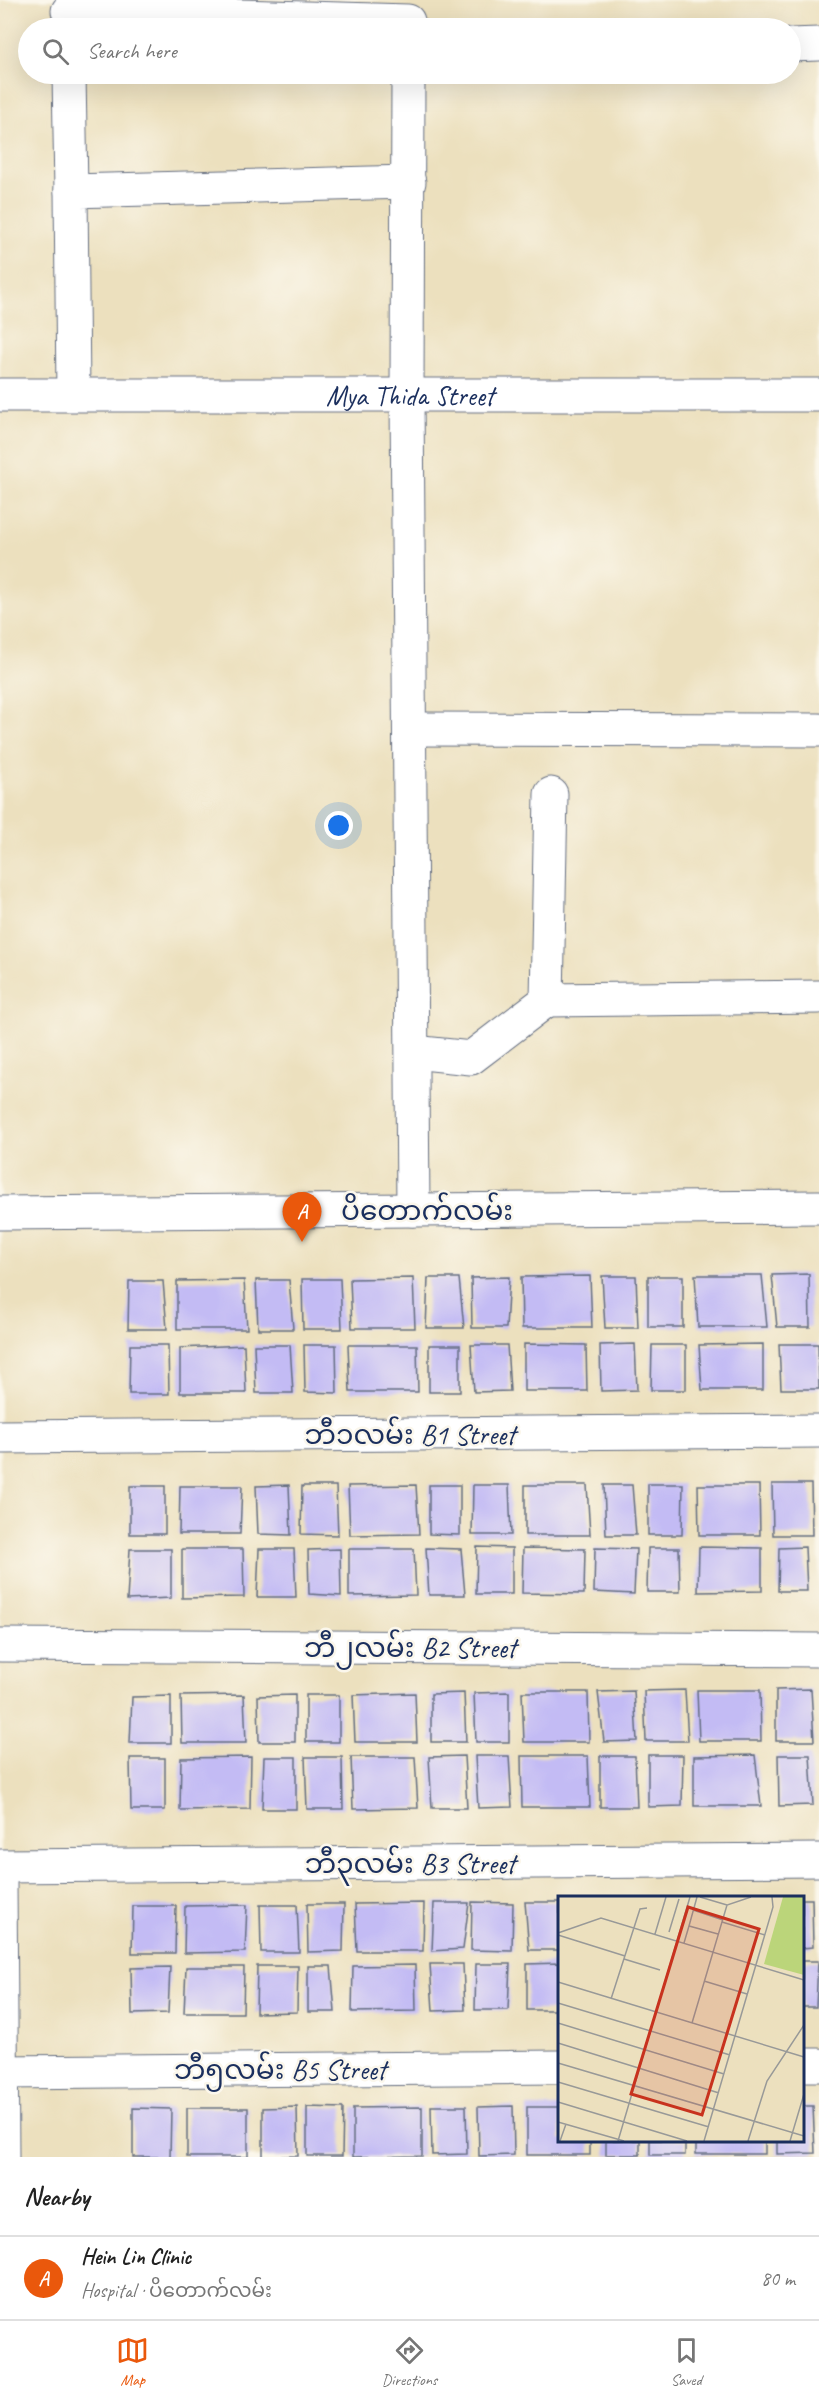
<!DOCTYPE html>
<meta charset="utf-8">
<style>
body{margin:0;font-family:Caveat,"Noto Sans Myanmar",sans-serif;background:#f2f2f2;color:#222}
.you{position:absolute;left:339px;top:826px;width:21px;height:21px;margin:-15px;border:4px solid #fff;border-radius:50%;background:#1a73e8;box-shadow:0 0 0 9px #1a73e833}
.badge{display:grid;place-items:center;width:39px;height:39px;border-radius:50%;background:#ea580c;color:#fff;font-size:20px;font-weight:700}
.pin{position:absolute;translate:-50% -50px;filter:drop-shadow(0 2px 3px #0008)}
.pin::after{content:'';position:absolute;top:32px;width:21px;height:18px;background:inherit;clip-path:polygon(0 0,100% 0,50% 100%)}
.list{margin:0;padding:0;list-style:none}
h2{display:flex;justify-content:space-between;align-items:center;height:78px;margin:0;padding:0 24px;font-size:26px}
h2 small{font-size:20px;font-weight:400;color:#767676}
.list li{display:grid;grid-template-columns:39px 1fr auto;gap:18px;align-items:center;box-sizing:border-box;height:84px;padding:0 24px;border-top:2px solid #e0e0e0}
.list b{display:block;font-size:22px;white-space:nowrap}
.list p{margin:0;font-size:20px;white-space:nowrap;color:#767676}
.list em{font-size:20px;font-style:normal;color:#767676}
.icon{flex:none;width:33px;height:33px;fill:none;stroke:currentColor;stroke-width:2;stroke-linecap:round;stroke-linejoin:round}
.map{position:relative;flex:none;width:819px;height:2157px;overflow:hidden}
.search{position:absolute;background:#fff;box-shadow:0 6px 24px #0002;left:18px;right:18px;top:18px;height:66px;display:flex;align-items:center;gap:15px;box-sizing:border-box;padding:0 21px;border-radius:33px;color:#767676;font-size:22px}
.sheet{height:162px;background:#fff}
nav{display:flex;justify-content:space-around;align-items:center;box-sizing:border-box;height:84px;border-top:2px solid #e0e0e0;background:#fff;font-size:16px;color:#767676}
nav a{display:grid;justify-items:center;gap:3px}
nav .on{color:#ea580c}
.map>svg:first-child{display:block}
.building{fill:#c3bbf4}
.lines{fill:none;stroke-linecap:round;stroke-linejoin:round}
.minor-casing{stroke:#646d80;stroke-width:35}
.minor{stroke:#fff;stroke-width:33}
.labels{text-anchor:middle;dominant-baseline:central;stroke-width:5;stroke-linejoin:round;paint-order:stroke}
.street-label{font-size:28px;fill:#1b2f5e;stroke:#fbf7ec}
.inset-road{fill:none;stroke:#989998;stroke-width:1.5}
.view{fill:#c8321e;fill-opacity:0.15;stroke:#c8321e;stroke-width:3}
.inset-edge{fill:none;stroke:#1b2f5e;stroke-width:3}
</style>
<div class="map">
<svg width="819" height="2157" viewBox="0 0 819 2157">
<rect width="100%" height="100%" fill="#fbf7ec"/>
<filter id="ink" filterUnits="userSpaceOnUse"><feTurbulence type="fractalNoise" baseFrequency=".0167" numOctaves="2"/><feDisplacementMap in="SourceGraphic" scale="12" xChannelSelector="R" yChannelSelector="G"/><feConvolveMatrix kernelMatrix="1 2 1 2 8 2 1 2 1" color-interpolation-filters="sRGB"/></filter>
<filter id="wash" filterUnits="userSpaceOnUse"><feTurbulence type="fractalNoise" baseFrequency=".008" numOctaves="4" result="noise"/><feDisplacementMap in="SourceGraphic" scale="24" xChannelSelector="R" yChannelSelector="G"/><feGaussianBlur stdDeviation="1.35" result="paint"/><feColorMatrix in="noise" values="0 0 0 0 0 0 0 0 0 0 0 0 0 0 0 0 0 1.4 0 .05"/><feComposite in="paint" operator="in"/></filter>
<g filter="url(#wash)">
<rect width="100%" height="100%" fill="#ece0be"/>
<g id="blocks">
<g class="building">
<polygon points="809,1274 810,1327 777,1327 772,1275"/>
<polygon points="695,1275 762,1275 767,1327 698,1327"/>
<polygon points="590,1276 592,1328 522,1328 521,1277"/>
<polygon points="602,1276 636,1276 638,1328 605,1328"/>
<rect x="648" y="1276" width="35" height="51"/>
<polygon points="509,1277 506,1328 472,1328 471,1278"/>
<polygon points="413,1278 415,1328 352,1328 350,1279"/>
<polygon points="428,1278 459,1278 464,1328 426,1328"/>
<polygon points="302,1279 340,1279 342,1329 303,1329"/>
<polygon points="244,1280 247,1329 177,1329 177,1281"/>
<polygon points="256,1280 289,1280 293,1329 258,1329"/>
<polygon points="129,1281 163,1281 167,1329 128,1329"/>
<polygon points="524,1344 586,1345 587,1391 524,1391"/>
<polygon points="635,1344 637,1390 601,1391 600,1345"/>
<polygon points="763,1344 763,1390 702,1390 699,1345"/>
<polygon points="779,1344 818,1344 819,1389 781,1389"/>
<polygon points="130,1345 168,1345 169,1394 129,1394"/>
<polygon points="244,1345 246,1393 180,1393 180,1348"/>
<polygon points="254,1345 290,1345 293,1393 256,1393"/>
<polygon points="304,1345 336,1345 337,1393 305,1392"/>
<polygon points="348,1345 417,1345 418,1392 350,1392"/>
<rect x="429" y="1345" width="31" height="47"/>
<polygon points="471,1345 507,1345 510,1391 474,1392"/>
<polygon points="652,1345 686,1345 686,1390 651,1390"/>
<polygon points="648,1484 683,1484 682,1535 648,1535"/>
<polygon points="772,1484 811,1484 812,1535 773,1535"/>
<polygon points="289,1485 291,1535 258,1534 256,1486"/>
<polygon points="416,1485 419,1534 350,1535 348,1486"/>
<polygon points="429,1485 460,1485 460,1535 429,1534"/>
<polygon points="473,1485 509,1485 511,1535 472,1535"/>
<polygon points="525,1485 587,1485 590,1535 525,1535"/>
<polygon points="604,1485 632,1485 636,1535 606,1535"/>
<polygon points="698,1485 759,1485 760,1535 699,1535"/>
<rect x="130" y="1486" width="35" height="48"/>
<polygon points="180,1486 242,1486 240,1534 179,1534"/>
<polygon points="302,1486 336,1486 338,1535 301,1534"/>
<polygon points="477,1547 512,1548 512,1594 476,1594"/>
<polygon points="699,1547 762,1548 762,1591 698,1592"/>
<polygon points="805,1547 807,1591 778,1591 779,1548"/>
<polygon points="426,1548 461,1549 465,1595 429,1595"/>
<polygon points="523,1548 585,1549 584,1594 522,1593"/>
<polygon points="595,1548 636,1549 634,1594 594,1592"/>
<polygon points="648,1548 679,1548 680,1592 647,1592"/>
<polygon points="130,1549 171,1549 171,1598 127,1600"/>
<polygon points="182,1549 243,1549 244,1597 182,1598"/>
<polygon points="259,1549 294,1549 296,1597 257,1597"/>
<polygon points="340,1549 341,1596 309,1594 308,1550"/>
<polygon points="349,1549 414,1549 416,1595 349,1596"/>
<polygon points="811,1689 814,1741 776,1741 776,1690"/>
<polygon points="685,1690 688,1741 646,1741 644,1691"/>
<polygon points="697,1690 760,1690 761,1741 699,1741"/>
<polygon points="634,1691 637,1741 604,1742 598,1692"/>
<polygon points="509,1692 509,1742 476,1742 474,1693"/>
<polygon points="522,1692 588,1692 589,1742 524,1742"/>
<polygon points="415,1693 417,1742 355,1742 353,1695"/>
<polygon points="464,1693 466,1742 431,1742 431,1694"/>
<polygon points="244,1695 246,1743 182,1743 181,1696"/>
<polygon points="295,1695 295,1742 259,1742 258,1696"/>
<rect x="306" y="1695" width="33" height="47"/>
<polygon points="171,1696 171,1743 130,1743 132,1697"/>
<polygon points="648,1755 683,1755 682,1806 648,1807"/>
<polygon points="755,1755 761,1806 694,1806 694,1756"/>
<polygon points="778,1755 810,1755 813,1805 779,1806"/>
<polygon points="464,1756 467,1808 432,1808 429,1757"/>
<polygon points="475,1756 509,1756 512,1807 478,1808"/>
<polygon points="521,1756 588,1756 590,1807 522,1807"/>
<polygon points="600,1756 635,1756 637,1807 600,1807"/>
<polygon points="251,1757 250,1809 180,1810 181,1758"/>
<polygon points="264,1757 296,1757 296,1809 262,1809"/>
<polygon points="305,1757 342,1757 343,1809 307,1809"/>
<polygon points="351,1757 415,1757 418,1808 353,1809"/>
<polygon points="130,1758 165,1758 165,1810 131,1810"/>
<polygon points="802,1899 812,1899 813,1947 802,1948"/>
<polygon points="472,1902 513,1903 512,1951 471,1950"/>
<polygon points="525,1902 560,1902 560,1950 529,1950"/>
<polygon points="424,1903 423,1951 357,1951 355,1904"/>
<polygon points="434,1903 469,1903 463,1949 432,1951"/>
<polygon points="307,1904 344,1904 343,1951 308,1952"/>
<polygon points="247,1905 245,1952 184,1953 185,1906"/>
<polygon points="260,1905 297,1905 299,1952 261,1952"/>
<polygon points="133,1906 176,1906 175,1953 132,1953"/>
<polygon points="802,1961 818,1961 816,2007 802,2007"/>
<polygon points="560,1963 560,2010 527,2010 527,1964"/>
<polygon points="430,1964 463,1964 465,2010 433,2011"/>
<polygon points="476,1964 510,1964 508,2010 475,2010"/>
<polygon points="415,1965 416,2011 352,2012 353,1966"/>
<polygon points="257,1966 298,1966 297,2012 256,2013"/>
<polygon points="308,1966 331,1966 335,2012 308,2012"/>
<polygon points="170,1967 168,2013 132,2014 131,1968"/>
<polygon points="186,1967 244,1967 243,2013 184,2013"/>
<polygon points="431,2106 466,2106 467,2154 432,2155"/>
<polygon points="513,2106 514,2155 479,2156 478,2107"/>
<polygon points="802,2106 813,2106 815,2153 777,2154 777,2140 802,2140"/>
<polygon points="297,2107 298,2156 263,2157 263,2108"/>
<polygon points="307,2107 343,2108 342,2156 307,2156"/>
<polygon points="422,2107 422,2156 353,2157 353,2108"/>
<polygon points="527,2107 560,2107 560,2140 590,2140 590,2155 527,2155"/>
<polygon points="133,2108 171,2109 170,2157 133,2157"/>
<rect x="187" y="2108" width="61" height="49"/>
<rect x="606" y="2140" width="34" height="15"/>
<rect x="650" y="2140" width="35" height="15"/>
<rect x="696" y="2140" width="69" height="14"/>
</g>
</g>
</g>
<g filter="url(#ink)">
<use href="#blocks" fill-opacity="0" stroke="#646d80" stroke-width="1.5"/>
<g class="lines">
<defs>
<g id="minor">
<polyline points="68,11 408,21"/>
<polyline points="790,45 819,44"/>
<polyline points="69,74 71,191"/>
<polyline points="408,74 407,396 413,1210"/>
<polyline points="73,394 71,191 409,182"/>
<path id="s1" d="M0,395H819"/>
<polyline points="411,729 819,730"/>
<polyline points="551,794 547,1000 819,997"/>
<polyline points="413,1052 471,1058 547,1000"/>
<polyline points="0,1213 819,1207"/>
<polyline points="0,1437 819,1431"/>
<polyline points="0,1645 819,1650"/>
<polyline points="0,1866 819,1860"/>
<polyline points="0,1882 2,2157"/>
<polyline points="802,2065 819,2065"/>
<polyline points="0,2072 560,2067"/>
</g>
</defs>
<use href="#minor" class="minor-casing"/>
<use href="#minor" class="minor"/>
</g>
</g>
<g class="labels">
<g class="street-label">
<text stroke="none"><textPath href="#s1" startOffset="410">Mya Thida Street</textPath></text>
<text x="427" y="1210">ပိတောက်လမ်း</text>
<text x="410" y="1434">ဘီ၁လမ်း B1 Street</text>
<text x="410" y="1647">ဘီ၂လမ်း B2 Street</text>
<text x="410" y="1863">ဘီ၃လမ်း B3 Street</text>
<text x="280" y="2069">ဘီ၅လမ်း B5 Street</text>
</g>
</g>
<g transform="translate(558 1896)">
<rect width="246" height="246" fill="#ece0be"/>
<path d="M225,1H246V79L206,68Z" fill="#bbd57a"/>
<path class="inset-road" d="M142,1L169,9M135,14L165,24M164,26L207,39M131,30L139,1M111,36L121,3M0,37L43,22L246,84M97,38L108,1M0,39L67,60M126,47L131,30L160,38M66,63L102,74M146,85L189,98M0,86L246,161M53,103L82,13L89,12M0,107L172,159M0,127L166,178M134,127L169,9L193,1M0,147L161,197M0,167L246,240M0,186L151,231M0,206L129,245M0,226L66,245M2,245L8,228M60,245L132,1M146,245L215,11L214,1M190,245L209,185L246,129M232,245L246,198"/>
<path class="view" d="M130,11L201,33L144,219L73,198Z"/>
<rect width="246" height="246" class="inset-edge"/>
</g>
</svg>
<div class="you"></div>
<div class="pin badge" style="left:302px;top:1242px">A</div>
<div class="search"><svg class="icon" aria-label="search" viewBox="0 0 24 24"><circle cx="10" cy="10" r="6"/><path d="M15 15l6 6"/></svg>Search here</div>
</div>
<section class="sheet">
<h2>Nearby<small></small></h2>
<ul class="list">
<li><span class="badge">A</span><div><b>Hein Lin Clinic</b><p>Hospital · ပိတောက်လမ်း</p></div><em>80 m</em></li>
</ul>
</section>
<nav>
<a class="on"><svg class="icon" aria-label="map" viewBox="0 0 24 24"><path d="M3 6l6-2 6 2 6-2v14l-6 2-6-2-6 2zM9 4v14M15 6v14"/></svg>Map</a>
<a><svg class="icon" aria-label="directions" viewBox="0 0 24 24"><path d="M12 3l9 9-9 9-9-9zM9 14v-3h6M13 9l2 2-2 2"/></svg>Directions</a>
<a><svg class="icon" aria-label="saved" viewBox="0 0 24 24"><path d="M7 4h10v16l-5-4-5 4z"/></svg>Saved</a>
</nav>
